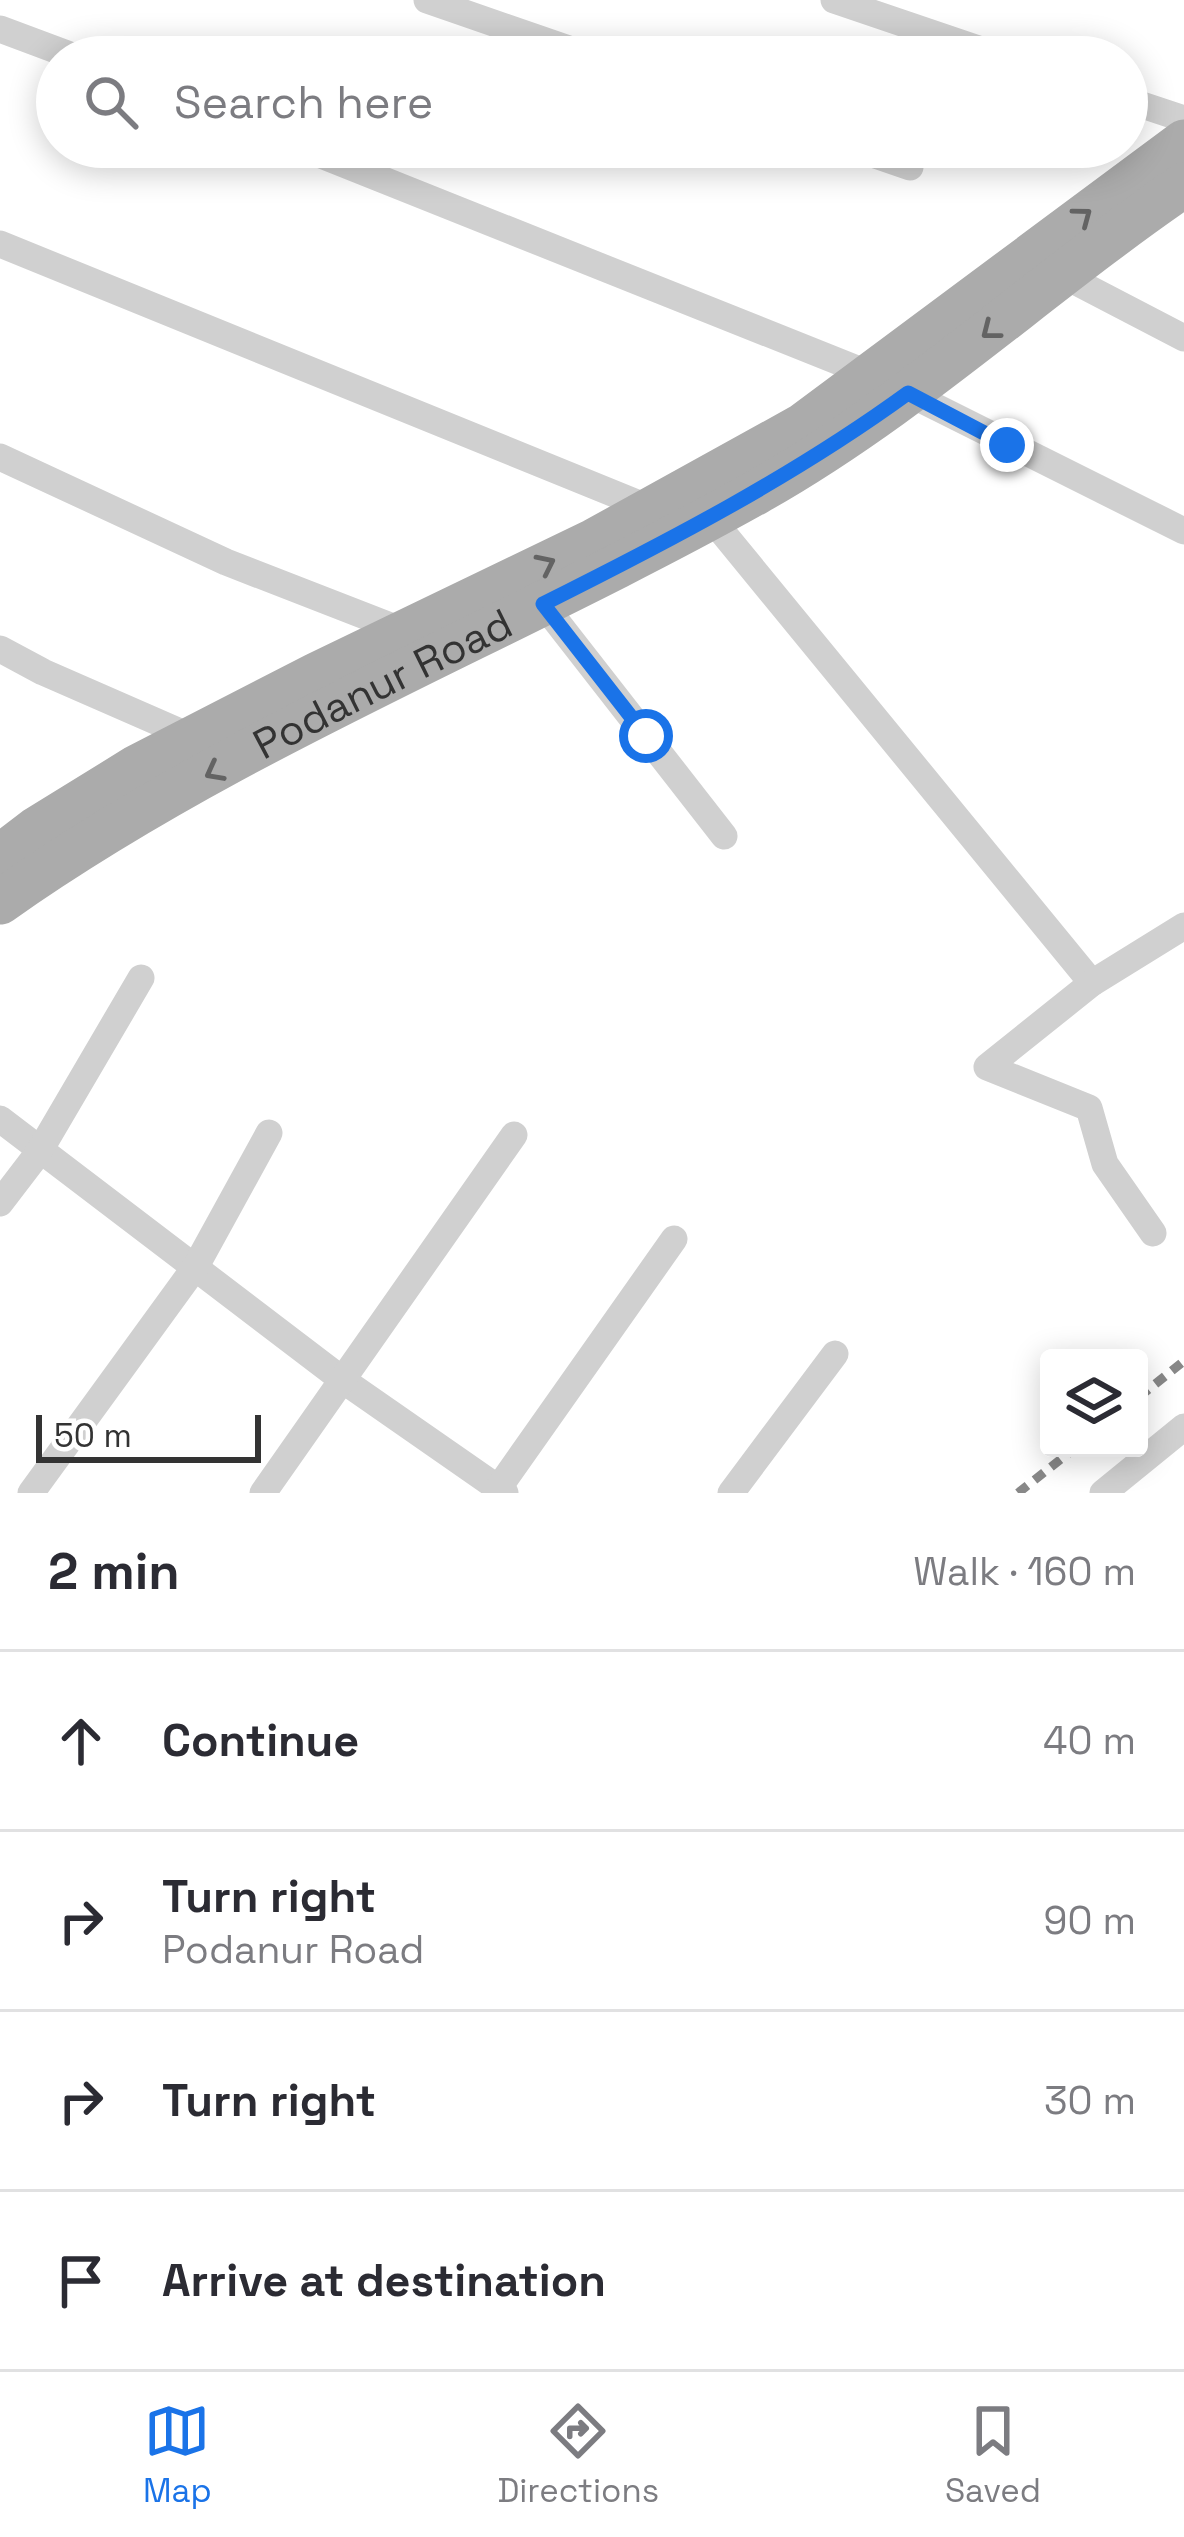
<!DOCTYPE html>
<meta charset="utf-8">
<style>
body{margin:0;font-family:"Space Grotesk",sans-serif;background:#f7f7f7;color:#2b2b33}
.controls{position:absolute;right:36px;bottom:36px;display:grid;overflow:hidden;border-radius:12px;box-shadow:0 6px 30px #0003}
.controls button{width:108px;height:108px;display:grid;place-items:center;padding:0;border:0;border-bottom:3px solid #e1e1e2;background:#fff;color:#2b2b33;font:60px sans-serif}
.scale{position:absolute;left:36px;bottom:30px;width:225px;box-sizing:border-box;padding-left:12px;border:6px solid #333;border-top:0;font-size:33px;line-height:42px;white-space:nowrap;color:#333;-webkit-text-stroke:9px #fff;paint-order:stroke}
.stop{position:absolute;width:36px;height:36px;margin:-27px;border:9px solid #1a73e8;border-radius:50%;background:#fff}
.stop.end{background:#1a73e8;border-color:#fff;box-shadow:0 3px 12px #0008}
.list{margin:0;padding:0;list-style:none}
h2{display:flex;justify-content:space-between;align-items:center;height:156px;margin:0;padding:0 48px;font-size:51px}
h2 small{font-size:39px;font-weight:400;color:#7c7c81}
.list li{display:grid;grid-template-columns:78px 1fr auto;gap:36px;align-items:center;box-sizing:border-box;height:180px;padding:0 48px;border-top:3px solid #e1e1e2}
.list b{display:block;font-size:45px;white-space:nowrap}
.list p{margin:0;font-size:39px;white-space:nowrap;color:#7c7c81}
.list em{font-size:39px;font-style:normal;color:#7c7c81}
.icon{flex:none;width:66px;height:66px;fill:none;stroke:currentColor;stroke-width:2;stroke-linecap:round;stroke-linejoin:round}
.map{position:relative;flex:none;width:1184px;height:1493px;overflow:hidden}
.search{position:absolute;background:#fff;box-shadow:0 6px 30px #0003;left:36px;right:36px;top:36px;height:132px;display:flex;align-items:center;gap:30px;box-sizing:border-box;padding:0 42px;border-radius:66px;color:#7c7c81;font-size:45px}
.sheet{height:876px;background:#fff}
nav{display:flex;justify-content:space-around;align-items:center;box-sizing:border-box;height:168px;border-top:3px solid #e1e1e2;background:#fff;font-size:33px;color:#7c7c81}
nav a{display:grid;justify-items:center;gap:6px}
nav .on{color:#1a73e8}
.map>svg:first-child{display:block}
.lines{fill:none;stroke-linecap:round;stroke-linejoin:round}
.minor{stroke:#d0d0d0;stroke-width:27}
.primary{stroke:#ababab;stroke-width:45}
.rail{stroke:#888;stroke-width:9;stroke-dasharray:12 9;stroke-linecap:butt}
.oneway{stroke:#636363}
.route{stroke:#1a73e8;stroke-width:15}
.labels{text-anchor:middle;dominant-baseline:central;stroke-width:12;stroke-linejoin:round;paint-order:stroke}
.street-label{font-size:42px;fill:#333;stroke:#fff}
</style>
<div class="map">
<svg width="1184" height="1493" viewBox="0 0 1184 1493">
<rect width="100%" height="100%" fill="#fff"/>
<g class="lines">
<g class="minor">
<polyline points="427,0 592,57"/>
<polyline points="834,0 1002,57"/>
<polyline points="0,29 75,57"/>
<polyline points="1127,100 1184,119"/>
<polyline points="301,147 872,375"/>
<polyline points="852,147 910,167"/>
<polyline points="0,244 654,510"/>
<polyline points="1063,275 1184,338"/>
<polyline points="908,393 1184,531"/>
<polyline points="0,457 226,562 406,632"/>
<polyline points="710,517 1092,983"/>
<polyline points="543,604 724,836"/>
<polyline points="0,649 43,672 194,738"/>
<polyline points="0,1119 344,1381 505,1493"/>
<polyline points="0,1203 39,1152 141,978"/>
<polyline points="1153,1233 1105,1164 1089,1108 987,1067 1092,983 1184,926"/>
<polyline points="31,1493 196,1266 269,1133"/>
<polyline points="263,1493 514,1135"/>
<polyline points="495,1493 674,1239"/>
<polyline points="731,1493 835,1354"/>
<polyline points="1103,1493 1184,1427"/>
</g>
<g class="primary">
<polyline points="0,857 35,830 137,767 316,675 594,541 802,426 1184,142"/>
<path id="s1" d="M0,902C235,736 507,632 757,492C910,406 1039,284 1184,185"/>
</g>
<g class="rail">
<polyline points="1139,1397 1184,1361"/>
<polyline points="1018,1493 1075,1448"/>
</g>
</g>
<defs><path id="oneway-chevron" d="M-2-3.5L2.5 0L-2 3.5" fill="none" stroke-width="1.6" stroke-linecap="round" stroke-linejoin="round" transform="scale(3)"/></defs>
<g class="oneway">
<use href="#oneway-chevron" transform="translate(1083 216) rotate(-37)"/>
<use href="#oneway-chevron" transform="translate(990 331) rotate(142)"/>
<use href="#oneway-chevron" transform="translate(546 564) rotate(-26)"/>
<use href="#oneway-chevron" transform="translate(214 772) rotate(152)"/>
</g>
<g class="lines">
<path class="route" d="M646,736L543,604C669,541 794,476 908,393L1007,445"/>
</g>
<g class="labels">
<g class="street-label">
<text stroke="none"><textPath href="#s1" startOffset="441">Podanur Road</textPath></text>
</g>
</g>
</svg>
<div class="controls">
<button><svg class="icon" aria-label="layers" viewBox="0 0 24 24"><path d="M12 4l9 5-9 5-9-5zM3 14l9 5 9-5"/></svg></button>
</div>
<div class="scale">50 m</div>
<div class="stop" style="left:646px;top:736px"></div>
<div class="stop end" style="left:1007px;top:445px"></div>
<div class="search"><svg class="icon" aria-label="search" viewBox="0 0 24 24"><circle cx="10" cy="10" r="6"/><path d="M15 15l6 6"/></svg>Search here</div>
</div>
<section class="sheet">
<h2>2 min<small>Walk · 160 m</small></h2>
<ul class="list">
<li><svg class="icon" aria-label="ahead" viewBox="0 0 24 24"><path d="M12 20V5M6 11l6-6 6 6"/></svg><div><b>Continue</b></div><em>40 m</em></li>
<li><svg class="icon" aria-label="right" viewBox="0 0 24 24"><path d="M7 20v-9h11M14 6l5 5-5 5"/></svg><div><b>Turn right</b><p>Podanur Road</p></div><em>90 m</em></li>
<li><svg class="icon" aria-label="right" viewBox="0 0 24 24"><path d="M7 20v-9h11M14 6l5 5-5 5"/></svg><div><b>Turn right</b></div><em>30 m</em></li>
<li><svg class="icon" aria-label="arrive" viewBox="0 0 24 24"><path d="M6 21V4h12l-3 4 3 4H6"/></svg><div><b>Arrive at destination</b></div></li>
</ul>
</section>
<nav>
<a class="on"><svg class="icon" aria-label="map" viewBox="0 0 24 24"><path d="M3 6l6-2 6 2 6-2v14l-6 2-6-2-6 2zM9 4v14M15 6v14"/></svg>Map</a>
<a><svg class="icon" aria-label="directions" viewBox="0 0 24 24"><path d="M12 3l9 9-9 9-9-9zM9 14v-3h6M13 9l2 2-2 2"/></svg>Directions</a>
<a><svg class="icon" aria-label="saved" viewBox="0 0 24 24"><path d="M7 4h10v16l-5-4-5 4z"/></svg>Saved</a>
</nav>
